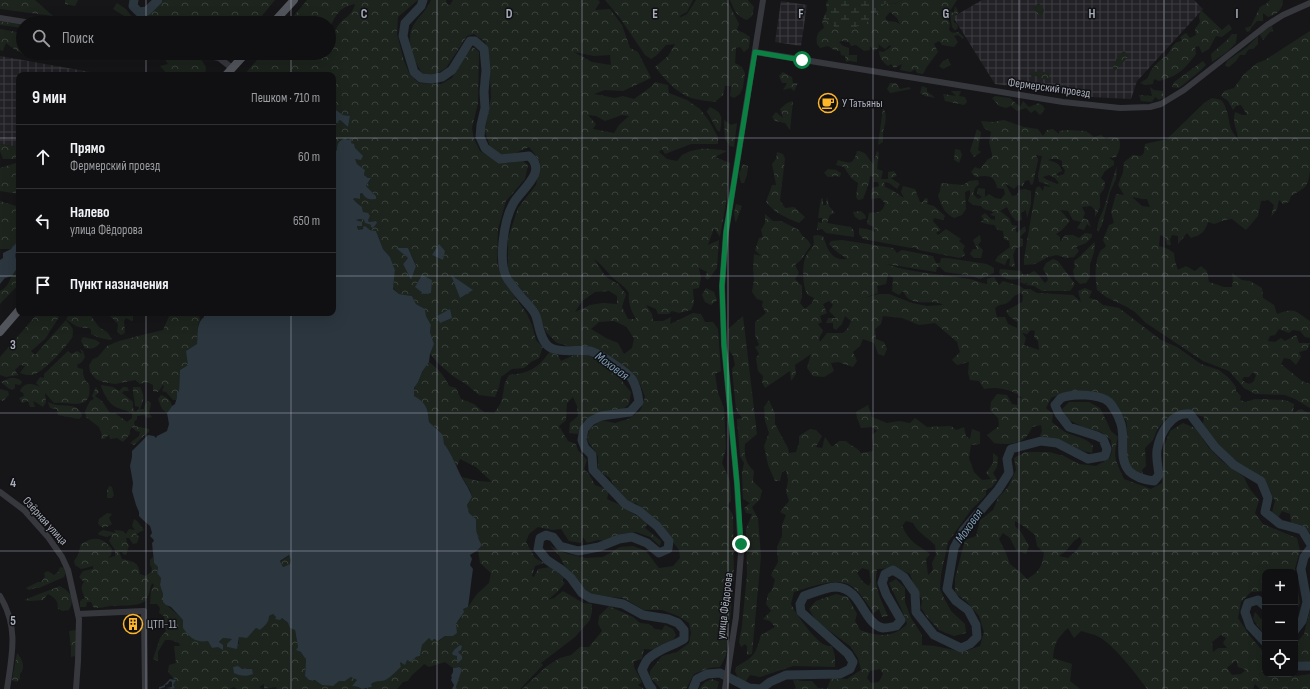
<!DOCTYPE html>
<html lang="ru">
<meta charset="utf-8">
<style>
body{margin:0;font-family:"Sofia Sans Condensed",sans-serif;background:#19191c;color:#f1f3f6}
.controls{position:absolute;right:12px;bottom:12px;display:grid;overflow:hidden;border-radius:8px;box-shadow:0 4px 16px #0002}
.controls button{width:36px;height:36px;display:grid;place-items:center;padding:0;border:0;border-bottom:1px solid #303033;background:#101013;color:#f1f3f6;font:20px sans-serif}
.stop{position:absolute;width:12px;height:12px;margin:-9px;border:3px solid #0b8043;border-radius:50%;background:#fff}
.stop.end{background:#0b8043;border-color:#fff;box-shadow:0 1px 4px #0008}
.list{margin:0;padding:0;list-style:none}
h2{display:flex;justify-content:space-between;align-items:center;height:52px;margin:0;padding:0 16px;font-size:17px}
h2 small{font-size:13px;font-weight:400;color:#9c9da0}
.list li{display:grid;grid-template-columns:26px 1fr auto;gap:12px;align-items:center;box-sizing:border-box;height:64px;padding:0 16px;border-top:1px solid #303033}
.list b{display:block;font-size:15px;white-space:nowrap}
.list p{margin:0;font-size:13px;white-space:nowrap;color:#9c9da0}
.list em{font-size:13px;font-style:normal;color:#9c9da0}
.icon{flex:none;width:22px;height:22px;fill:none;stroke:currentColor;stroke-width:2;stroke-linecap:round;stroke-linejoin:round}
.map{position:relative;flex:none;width:1310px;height:689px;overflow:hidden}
.search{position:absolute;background:#101013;box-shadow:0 4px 16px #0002;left:16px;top:16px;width:320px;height:44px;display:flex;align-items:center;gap:10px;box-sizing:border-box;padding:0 14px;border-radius:22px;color:#9c9da0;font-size:15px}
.panel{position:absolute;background:#101013;box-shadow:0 4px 16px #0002;left:16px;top:72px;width:320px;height:244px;border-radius:8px}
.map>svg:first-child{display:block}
.industrial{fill:url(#industrial-grid)}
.forest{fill:url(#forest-crowns);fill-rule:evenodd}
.wetland{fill:url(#wetland-marsh)}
.water{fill:#2b363e;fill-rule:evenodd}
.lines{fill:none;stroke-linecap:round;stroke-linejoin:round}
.river{stroke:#2b363e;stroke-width:9}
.minor{stroke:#37383e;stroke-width:6}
.major{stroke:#53555d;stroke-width:8}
.route{stroke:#0b8043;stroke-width:5}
.grid{fill:none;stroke:#a7adba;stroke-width:1;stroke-opacity:0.55}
.labels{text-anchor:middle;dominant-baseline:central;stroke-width:3;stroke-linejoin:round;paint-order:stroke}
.street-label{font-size:12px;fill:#a7adba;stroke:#111114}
.poi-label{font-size:12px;fill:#a7adba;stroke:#111114;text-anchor:start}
.water-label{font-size:13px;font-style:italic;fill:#7c9cb7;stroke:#111114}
.grid-label{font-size:13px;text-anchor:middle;font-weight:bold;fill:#a7adba;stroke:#111114;stroke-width:3;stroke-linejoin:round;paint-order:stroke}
</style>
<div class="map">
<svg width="1310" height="689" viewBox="0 0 1310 689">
<defs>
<pattern id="industrial-grid" width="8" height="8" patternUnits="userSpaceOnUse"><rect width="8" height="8" fill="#222226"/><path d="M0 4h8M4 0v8" fill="none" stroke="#3f3f43"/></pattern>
<pattern id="forest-crowns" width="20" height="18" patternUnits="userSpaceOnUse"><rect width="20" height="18" fill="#1c241d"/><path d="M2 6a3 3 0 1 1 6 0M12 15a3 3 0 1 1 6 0" fill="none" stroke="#3a413c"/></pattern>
<pattern id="wetland-marsh" width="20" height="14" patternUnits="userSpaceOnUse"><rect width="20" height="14" fill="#1c241d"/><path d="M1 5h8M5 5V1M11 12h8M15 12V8" fill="none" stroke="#3a413c"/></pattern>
</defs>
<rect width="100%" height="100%" fill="#161619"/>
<g class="industrial">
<polygon points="982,0 1194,0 1203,9 1137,81 1131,99 1091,97 995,84 953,17"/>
<polygon points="781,1 807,5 801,46 775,42"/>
<polygon points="0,56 96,73 96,75 19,75 19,147 0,144"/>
</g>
<g class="forest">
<polygon points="0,0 35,0 53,16 0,9"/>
<polygon points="65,0 78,0 75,6 65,4"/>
<polygon points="164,0 275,0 256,23 127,23 126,17 113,9 117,3 126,9 132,17 149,14"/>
<path d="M307,0H418L398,17L397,34L404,61L410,75L419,83L441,84L452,78L464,56L473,47L479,52L478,103L472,128L474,139L480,151L498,161L509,163L522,160L528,165L525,179L506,201L498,229L497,262L505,283L527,314L532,325L536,340L543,347L539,358L531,362L524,368L512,369L501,377L499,387L495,397L479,395L467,385L453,376L440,365L430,354L434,344L430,332L431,325L426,316L425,309L416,304L412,296L399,294L393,288L395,270L390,257L383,249L376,231L363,228L357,230V226L362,225V222L356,220L360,219L364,220L365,223L371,225L374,224L376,221L369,222L363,212L362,207L353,199L363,193L376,196L366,186L371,179L368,178L364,175L365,170L357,164L355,159L337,145V150L333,154V140L336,136L333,130L334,125L340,120L348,127L349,116L343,115L336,110L333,111V75H261V73L259,75H244L263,53H302L301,56L313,58L319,53H329V44C336,37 333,34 337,27C343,17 352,17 355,4C339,7 335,16 329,30V23H288ZM397,248H408L416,265L411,280L403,264L408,258Z"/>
<path d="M431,0H446L447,4L450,5L453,0H598L600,2L595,10L610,9L622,25L630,48L638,52L651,78L623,91L605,90L594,94L615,98L623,96L634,99L652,86L655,82L668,85L669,93L687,100L700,109L709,121L718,137V144H691L665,154L662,149L659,152L667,159L677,161C679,159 681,155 684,154C696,147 713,148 727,151L715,157L730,163L726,203L720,237L714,228L708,245L719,240L717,268L708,280L705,278L707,272L699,268L701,278L699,288L693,289L694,303L691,310L679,313L672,311L669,314H658L656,309L646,305L652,314L653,321H663L671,317L670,324L693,313L701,314L705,322H713L718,329L721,371L715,374L718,393L724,408L726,448L722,463L730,481L731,501L727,505L733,515L734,581L728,583L726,591L733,589L726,656L720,667L709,668L694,674L686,689H661L650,677V671L662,656L677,652L689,643L691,633L689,623L678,616L662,610H644L623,598L589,595L581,589L564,565L559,555L550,546L568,554L586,558L603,557L620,547L633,546L646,551L659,568L673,566L680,558L679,550L666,533L661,524L646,514L636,503H628L614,486L610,478L598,471V456L587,440L589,430L601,420L615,423L628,419L640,411L645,397L640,384L634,375L604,353L589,348L569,346L557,343L546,332L537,309L514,281L508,271V238L518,208L536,185L540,163L534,153L529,147L506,157L491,150L485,131L491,97L489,58L485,42L474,34L467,36L446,68L433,76L423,74C414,62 405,41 413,26C418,17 427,10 431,0ZM574,52L594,56L610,55L611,65L592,62ZM588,115L596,116L605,121L622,115L629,116L619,125L614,133L593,129L596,124ZM594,259C601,264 605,269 610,275C617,282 624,285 629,293C628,304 631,310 636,319H628L622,307L626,294L618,284L606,277ZM609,291L617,296V304L603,303L590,305L575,312L582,301L595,292ZM614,321L627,327L634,339L632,348L624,354L618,343L606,338L591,329L599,322Z"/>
<path d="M605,0H693L687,12L681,15L679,18L687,14L696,0H727L739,24L737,30L744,33L750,37L749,48L744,52L740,47L736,48L735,63L742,67L745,73L743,87L740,94L734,98L730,96L731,86H725L723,95L715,102C707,101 699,100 691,98C676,93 664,78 655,67L668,56L675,44L666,45L657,55L651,59L645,55L620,18Z"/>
<path d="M730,0H748L754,7L752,16L747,20C736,16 734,10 730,0Z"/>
<path d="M902,0H957L950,11L954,13L955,6L959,13L955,15L954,22L957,24L958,28L955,30L952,27L950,15L947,14L944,18H947L950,23L949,30L952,33L958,32L964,37L963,39L958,35L954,36L958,42L954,47L942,45L939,41L934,44L938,52L926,68L923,74L917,73L915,69L911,72L900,70L902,64L894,68L891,64L888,66C883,62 879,58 879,51L883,52L891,47L890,45L885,49L878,44L879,48L874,51L870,46V50L864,51L856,45L851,46L849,42L842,41L839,42L843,46L849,48V55H857V62L849,61L846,62L845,56L841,55L840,51L834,50L828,46L820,48L817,44C816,37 817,32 824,28L822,21L823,19L829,20L836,29L876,15L879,9L887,3L895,4ZM890,12L897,18L900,24L896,22L888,21L885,18Z"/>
<path d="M1270,0H1283C1282,10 1278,14 1268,17L1263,13V21H1257L1251,28L1250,31L1247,32L1245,28L1251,26L1260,7L1266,4Z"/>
<polygon points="1039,3 1044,10 1042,17 1037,14 1033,7"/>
<path d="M1201,10L1222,30L1229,24L1232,29L1222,37L1216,36L1209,49L1202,53L1199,46L1195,47L1196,54C1184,70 1178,76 1159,81L1154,79L1153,84L1145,85L1140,83L1148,78C1150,68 1159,61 1166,56C1172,51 1171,42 1182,41L1180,37L1186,33L1190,38L1196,35L1195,29L1200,22L1199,16Z"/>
<polygon points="0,21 23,25 23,28 0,25"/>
<polygon points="1272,26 1273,31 1270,32 1263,40 1260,35 1263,31"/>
<path d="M0,29L23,33V53H60C52,60 32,58 23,54C17,51 11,47 6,43L3,51L0,50Z"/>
<path d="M1310,31V170C1308,188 1306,187 1291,196L1289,202L1283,204L1279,200L1277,209L1271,217L1274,205L1268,200L1261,201L1258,216L1246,230L1232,219L1225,220L1214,224L1208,222C1205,232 1201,235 1191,238L1187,233L1178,244V236L1172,235L1170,240L1171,245H1167L1165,237L1160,235L1159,246L1168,249L1174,253L1175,261L1178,270L1186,266L1195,271L1201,266L1207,271L1209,282L1224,287H1232L1233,281L1232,273L1242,280L1250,281L1262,288L1263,298L1274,305L1277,314C1296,307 1294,311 1310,321V338L1305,337L1300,331L1293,330L1289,333L1279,329L1275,335L1270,336L1268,341L1275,342L1281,338L1285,341L1296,335L1299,343H1310L1307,350L1299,352L1301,357L1296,365L1290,359L1284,358L1281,364L1302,381L1310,384V408L1295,399L1285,395L1255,394L1244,388L1229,371L1203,361L1146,323L1135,312L1127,307L1106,297L1097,290C1095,279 1094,260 1101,250C1102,249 1105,248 1106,246L1103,240L1109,225L1114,223L1111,212L1116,194L1124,195L1118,185L1123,172L1124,162L1133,155L1141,156L1144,153L1145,144L1167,139L1204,103L1212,98L1221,100C1223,102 1225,105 1226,109C1231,122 1227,127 1238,139C1237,128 1232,123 1235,112L1242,115H1247L1241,105L1236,106L1233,110L1228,101L1221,96L1224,91L1234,88L1244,74L1257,63L1265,60ZM1132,197L1143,199H1147L1150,207L1142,206ZM1253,372L1256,375C1254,381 1254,383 1248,384L1242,380L1244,377H1249Z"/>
<polygon points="1232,34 1237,34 1236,43 1227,52 1212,62 1211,54 1227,40"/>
<polygon points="1258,36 1258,44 1254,48 1248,50 1245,55 1240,55 1236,61 1229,67 1225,66 1227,61 1247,47"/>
<path d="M1124,51L1129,56L1112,74C1113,65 1116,56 1124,51Z"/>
<polygon points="164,53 174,53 200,58 206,67 205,75 168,75 160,66 168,64 161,54"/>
<polygon points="948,59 951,65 943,69 939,66 943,61"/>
<polygon points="1203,61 1206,65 1200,71 1179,88 1172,87 1174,82"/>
<polygon points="1039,71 1048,73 1051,80 1039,79 1036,76 1032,78 1030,73"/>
<polygon points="783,72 792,77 793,83 798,83 794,91 791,88 783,90 787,83 782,83 779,76"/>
<polygon points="890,83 896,83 900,89 909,87 911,89 890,93 887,89"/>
<polygon points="922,86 927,88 927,92 932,95 935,98 925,96 920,93"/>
<polygon points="1150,87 1154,90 1163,91 1163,98 1159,100 1155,97 1152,102 1141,101 1139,95 1152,96"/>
<polygon points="951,91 961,91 959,96 965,97 967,102 964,105 945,101 943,94 956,96"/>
<polygon points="995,96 1010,98 1020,107 1023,101 1029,107 1039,103 1043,106 1045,109 1040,115 1035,110 1031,113 1026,108 1017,111 1011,106 1006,108 999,106 992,98"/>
<polygon points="793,101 790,130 785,123 775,121 772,117 776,112 783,118 780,109 787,103"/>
<path d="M710,107C724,113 722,119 720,132L717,130L707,111Z"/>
<path d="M883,108C888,114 885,124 883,132C883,135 883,139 883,142L878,145Z"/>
<polygon points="724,120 731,125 737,123 734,147 730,146 725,139"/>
<path d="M1004,120L1024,127L1038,129L1043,136L1047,130L1053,129L1059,134V131L1067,130L1086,131L1094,137L1101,135L1106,139L1110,137L1119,138C1121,145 1120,150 1116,157L1109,158L1114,161V165L1105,171L1101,178L1105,182L1104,189L1100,194V207L1095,217V210L1091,206L1082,207L1085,213L1083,218L1088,220L1091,227L1087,224L1084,230L1077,228L1081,222L1073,220L1068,211L1060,210L1070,221L1062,230L1056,234L1060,237V242L1065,235H1073L1079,238L1085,233L1092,234V237L1086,243L1076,247L1079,251L1074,257L1066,258L1057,255L1048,257L1035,264L1024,265V259L1036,188L1039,186L1043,191L1044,186L1051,187L1047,184L1039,182L1038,175L1042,156L1036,155L1038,160L1033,184L1031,185L1029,180L1025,181L1023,186L1018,185L1014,189L1005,183L1012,196L1017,195L1019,190L1025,189L1031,191V204L1027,218L1026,210L1021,213L1022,220L1016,221L1011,215L1007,207L1000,211L1009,218L1012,225L1018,226L1015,229L1017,233L1025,226L1026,231L1020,237L1023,240V246L1016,248L1013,255L1015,267L1009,266L1010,258L1007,260L1005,265L995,261L998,256L1010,247L1009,241L1004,239L1003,231L998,230L994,225L987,224L980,222L984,220L981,216L985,213L991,219L995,220V216L990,215L994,212L984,209L981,206L973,205L968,201L970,195V190L965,192L966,209L962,215L954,218C944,213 942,206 938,196L940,191L941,183L963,185L969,181L978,180L979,184L975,188L973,194L978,199L982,197L977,193L978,188L985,189V197L989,194L995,198L1001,199L1005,194L1004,189L997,188C995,175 987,175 976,177L971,172L975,167L980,169L988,159L992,157V154L989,142L991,132L984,128L981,121L993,122ZM1051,159H1058L1062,161V166L1065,170L1064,174L1058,176L1056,174L1062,171C1060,163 1055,162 1048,160ZM1049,175L1055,178L1059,183L1057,184C1052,181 1047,181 1043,177Z"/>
<polygon points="977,129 981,132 978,150 981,152 974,157 970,151"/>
<polygon points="0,144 19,147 19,159 3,159 0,151"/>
<polygon points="955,149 960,150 962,155 959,163 954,160"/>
<path d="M857,151C867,151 867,158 873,164L877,151L879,153L877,169L883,171L881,179H888V172L894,171L897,176L891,178L900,184L897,189L889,183L884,182L885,187L892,190L904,198L901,192L903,186L915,189L920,202H923L925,198L928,199L927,204L934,206L945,216L943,220L934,218L933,221L941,230L936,233L938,235L946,229L961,239L959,241L965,246L963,250L965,255L960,258L919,250L914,247L911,248L863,239L859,234V228L867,229L875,232L874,227L867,224L869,213C878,212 883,213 885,203L880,198L871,199L872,188L879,186L878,182H873L874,177L870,176L869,183L863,199L858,200L856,197L858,183L851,178L844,167L836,165L838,160C850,163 853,166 857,151Z"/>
<path d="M777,152L783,154L785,159L780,200L785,208L794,207L805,217L799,223C787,218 774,213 766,202L772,185H776L772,164L776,159Z"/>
<polygon points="19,162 19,194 0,191 0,168"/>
<polygon points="743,164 748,166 747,175 744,183 741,183 739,174"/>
<path d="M1117,166L1116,179L1110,192L1102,225L1098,232C1096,223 1101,216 1104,208C1108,194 1112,180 1117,166Z"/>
<polygon points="828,169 836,170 841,173 840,177 836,176 828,177 824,173"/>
<polygon points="827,197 829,206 835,213 830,215 827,223 851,227 854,231 854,237 826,233 822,229 817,230 818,222 822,223 822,218 818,218 821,199 823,198 823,205 826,205"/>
<polygon points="0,201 19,207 19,241 11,249 0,249"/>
<polygon points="736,204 742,206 736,222 735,221 734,213"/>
<polygon points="861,211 865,215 866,218 860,220 855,217 853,212"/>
<path d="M765,214L773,221H781L799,230C802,238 807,237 811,245L801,260L795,265L799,273L795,279L802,286V297L800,303L805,309L812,303L814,298C812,297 809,296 808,295C802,288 802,264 806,256C810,247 816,249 813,236L817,235L823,236C828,250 831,261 847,259L837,252L829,244L831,241L842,240L893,248L897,253L902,250L933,256L936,263H940L941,258H947L987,264L994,268V273L980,279L972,276L945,272L940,267H937L936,272L886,264C912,273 941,274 969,279C975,280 980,283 987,284V279L994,277L999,285L1003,281L1020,286L1024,289H1030L1037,293L1073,295L1081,302L1078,291L1085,288L1092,291L1089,298L1097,300L1103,305L1119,308L1161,340L1177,347L1201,364L1219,370L1229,378L1236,387V391L1241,396L1240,400L1246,402L1255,399L1285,400L1294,404L1293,413L1301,409L1310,414V533L1302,525L1291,523L1290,514L1282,511L1278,518L1272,512L1275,501L1264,479L1234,461L1222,449L1203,424L1204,417L1194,414L1189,410L1178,411L1165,420L1157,430L1153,440L1145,448L1146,466L1142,470L1143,475C1120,465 1129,448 1127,430C1127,427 1127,423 1126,421C1125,418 1122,416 1120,414C1117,411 1116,406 1113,404C1098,389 1068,390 1051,398L1046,408L1053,414L1052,422C1056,425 1060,429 1065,432C1075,437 1086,437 1093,446L1092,453C1074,450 1059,438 1040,436L1042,431L1041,425L1032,427C1031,430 1029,433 1027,436C1019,445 1005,445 994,443L987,435L999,426L998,418L990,410L991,402L997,394L1007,395L1012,404L1017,405V398H1022C1013,389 996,386 984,389L979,381L970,380L968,373L969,362L957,365L952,360L960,352L957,342L935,323L919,325L902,318L883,316L881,324L875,329L876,339L884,342L887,349L884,356L878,354L874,343L863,339L860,346L853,352L857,361L853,367L838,362L831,363L834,371L824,377L813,376L807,368L811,354L795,365L796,374L791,381L790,371L765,388L762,382L763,376L758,371L756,358L759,354L755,347L759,345L755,335V322L766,313L762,306L763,301L757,299L752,292L754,279L753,268L754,254L761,256L755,250L759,238L763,237L761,230L765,223ZM888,274L893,278L892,291L899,295L903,291C904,293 906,297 909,299C919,306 934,299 943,305L927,306L912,303L889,294H879L864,298L878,293L877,286L886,284ZM1021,293L1023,296L1022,302L1006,311L1009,316L1017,322V328L1008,324L1005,317H997L995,308C999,304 1003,305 1007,303C1013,300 1011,296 1021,293ZM829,301L833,305L829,311L836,318H828L826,323H833V328L836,330L842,324L845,316L851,321L848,328L843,333H827L820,342L819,338L823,331L818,324L822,322L820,316L827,313L823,304ZM1031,330L1035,331L1034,337L1038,341L1039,350L1024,345L1026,338L1022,333L1027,334Z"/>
<polygon points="980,235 981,241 978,245 983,250 981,258 974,258 970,254 973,249 977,249 973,240"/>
<path d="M1095,242L1094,252L1090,264V277L1086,283L1080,284L1075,279L1073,271L1075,267L1074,261C1082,256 1087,248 1095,242Z"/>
<path d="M1053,259L1058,261L1075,284L1070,291H1042L1034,286L1026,285L1028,283L1024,284L1020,282L1021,278C1013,281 1004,280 999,273L1000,269L1021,271L1022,274H1029L1034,271C1039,274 1041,279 1045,283L1048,280L1047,276L1043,269L1046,263Z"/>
<path d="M19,265V284L0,304V291C8,287 8,283 12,276C13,272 16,268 19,265Z"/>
<polygon points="706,288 714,292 717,300 711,305 705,302 702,295"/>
<path d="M38,313L54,314L59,317L45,339L31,351L35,355L66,320C68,323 72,326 73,330C73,333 73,336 71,339C65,348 45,370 35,374C30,376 25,375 20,373L25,366L20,365L15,370L18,375L6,377L0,375V357Z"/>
<path d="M70,313H89L99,327L107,332L112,339L110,340L100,338L91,334V330L89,328C78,328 75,326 66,319Z"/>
<polygon points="107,313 134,313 132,321 126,318 124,321 125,333 121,335 117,332 118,324"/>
<polygon points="169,313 196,313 199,315 200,320 198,325 197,344 188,365 180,370 179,391 176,400 173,400 166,392 162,391 164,386 163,385 158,392 153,391 153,385 147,382 140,384 135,380 115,384 103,382 96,379 90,372 89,365 93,359 98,357 107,346 119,341 150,333 163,330 170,314"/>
<path d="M743,316L757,434L745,444C744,455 745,463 754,471L753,481L762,490L760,499L752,507L758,519L761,556L752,654L747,655V646L745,644L741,647L739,642L742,626L747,574L746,529L752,514L746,513L744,508L750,503L743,499L742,473L744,463L740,456L737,419L742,418L736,410L732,369L735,365L733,356L729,350L728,329Z"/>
<path d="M83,337L96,340L100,343C95,349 92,349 85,348L81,341Z"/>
<path d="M80,349L83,351L85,357L82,362L77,365L78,368L83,369C83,376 84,380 89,384C93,413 70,401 54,403L45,393L46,402L43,407L37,403L33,401L35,407H30L28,401L22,403L19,398L24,396L23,393L20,391C24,382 32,383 40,387L36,383L40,377L44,378V374L68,351L72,354L77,351L82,354Z"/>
<path d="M550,351L558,355L561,361L574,355L583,354L596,358L608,365L620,376L624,384L631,392L629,404L621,411H609L598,416H592L584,421L578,434L569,433L570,423L578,416L577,406L573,397L567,403L566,420L559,426L568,441L576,444L578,450L587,460L584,469L589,474L595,485L609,490L607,499L620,505L648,523L645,528L661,541L660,546L650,537L636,532L620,534L605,541L598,540L587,543L583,537L581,543L569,541L561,529L552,530L538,527L529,534L526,542L535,558L544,563L535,566L532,576L534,577L538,569L550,567L564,577L562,581L565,583L557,592L548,600L554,598L563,591L583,603L592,604V612L590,620L575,637L541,663L543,665L520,689H457L456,687L459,677V667L453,668L445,662L429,667L424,664C417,672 413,672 408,681L403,682L397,689H365L372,687L370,684L376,681C385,682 394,673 401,667L400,662L420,656L422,645L429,638L439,641L445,636H453L456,624L461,618L463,609L468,607L477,594L489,583L491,573L480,563L478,550L482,545C476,536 476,529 476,519L469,513L467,505L472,497L470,490L462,477L478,481L492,482L476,467L460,459L457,466C452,459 450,450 444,444L443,435L429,422L428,412L414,396C412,387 424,369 429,362C438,369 444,375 449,386L456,388L461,399L474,404L484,412L494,413C502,403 502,400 504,388C504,383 507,379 509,375C529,373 538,369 550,351Z"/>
<path d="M10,378C15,378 19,378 22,382L20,385L15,384V388L12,390L8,388L1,382Z"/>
<path d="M101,385L113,387L119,391L123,387H127L129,391H124L122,393L133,402V408L135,412L138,410L139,407L135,406C135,399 132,393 133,387H140C145,396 144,400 140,409H144L145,404L148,401L151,403L149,413L152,417L148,418L144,415L137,416V419L134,422L135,426L149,429V432C143,435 140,441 134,445L130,443L139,436L140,432L136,431L132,427L130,430V434L123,442L117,438L110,439L109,435L104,439H101L102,435L99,427L86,417L85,411L90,401L94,399L92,396L96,387L99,392L95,396L102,401L110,413H115L127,422L132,418V414C126,409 120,410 114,406C108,402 102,391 101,385Z"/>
<polygon points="0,389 8,391 9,395 3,401 0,400"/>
<path d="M161,395C166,397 171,400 172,406L167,413L162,409L158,399Z"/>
<path d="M769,400L775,414V424L788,448L789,453L796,452L799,443V436L810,429L816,430L822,436L816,447L822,448L825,437L832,447L839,441H846C851,446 857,447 861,453L873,451V442L872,435L877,431L872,427L861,428L857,418L856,412L868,405L872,417L887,423L899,421L910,423L915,418L927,427L951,426L956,430L964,427L966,436L970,439L972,429L980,432V444L971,445L969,458L974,472L982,480L991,479L986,473L993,463V453L998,457L997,467L993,473L997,480L992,487L986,490V495L971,510L948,542L941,575L940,589L944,598L951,611L965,624L966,633L954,636L939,630L927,617L921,608L922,600L914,585L910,574C898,568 890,568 877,569C873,588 881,599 888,616L882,617L879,609L874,613C868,605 862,595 854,588C842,575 809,587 794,592L791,604C796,614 815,641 825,645C827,646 829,646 832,646L835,656V667L793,666L760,677L750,675L746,681L739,680L735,671L736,667C755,656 755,655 761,635L775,627L770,621L763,619L771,611L766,604L768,594L772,590L775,580L771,575L778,562L777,547L782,536V525L786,515L780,512L789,501L786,492L788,480L786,470L782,472L780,481H775L768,465L764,446L769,433L765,421L764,407ZM906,521L913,523C918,533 927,537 935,545L936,555L932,563L933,570L928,575L926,559L930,554C917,544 910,543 902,526ZM862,568L869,570L871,582L869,586L863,582L857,573Z"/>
<path d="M48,402C51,403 54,405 58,405C67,406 79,404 82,416L79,419L58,415L57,409L50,408Z"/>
<path d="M1069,402H1089L1100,408L1106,420L1111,431L1118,437C1112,459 1116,460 1124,479L1151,489L1162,483L1164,446L1170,431L1183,423L1195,428L1209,448L1223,462L1244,477L1249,488L1259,500L1255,513L1263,524L1297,538L1300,551L1294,572H1265V593L1264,591L1251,592L1241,602L1238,618L1250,636L1265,654V674H1293L1297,676L1310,674V689H1260L1255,684L1253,689H1147C1138,676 1113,644 1099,637C1094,634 1087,633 1081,631L1074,638L1068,628C1057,638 1054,644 1053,658L1072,664L1070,681L1080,689H794L796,688L793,680L803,681H812L818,688L827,689L831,678L847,679L861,670L858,658L850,646L816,621L809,609L816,601L836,594L848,597L857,614L855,621L860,630C876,636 893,639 907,624C903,610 895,597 889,583L896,579L905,588V602L911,618L922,635V645L935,646L963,652L980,646L984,632L979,616L967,602L955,593V578L965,540L976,536L980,520L993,510L998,498L1008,487L1016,470L1014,458L1025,452H1049L1064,456L1079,464L1096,466L1110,458L1112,450L1111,440L1101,432L1083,427L1067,419L1062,409ZM1015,521L1025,527L1035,535L1037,546L1044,553C1042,567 1039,572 1027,579L1019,571L1010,564L1006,553L999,539L1003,533L1010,538L1016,550L1026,554L1029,546L1021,532L1015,526ZM1080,537L1082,542L1076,551L1068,558L1059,556L1066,551L1074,541ZM1221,635L1226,638L1223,643L1227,648H1218L1213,652L1212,642ZM1236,660L1238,667L1246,670L1241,674L1232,675L1227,668ZM880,669L883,674L879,682L871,683L867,678L870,671Z"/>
<polygon points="109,486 112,487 114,495 112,498 107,498 107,491"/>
<polygon points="107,513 112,514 109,518 112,524 107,527 105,526 104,528 100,526 98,523 99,519"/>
<path d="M134,519L137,521L144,530L136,534L139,537L137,543L133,544L129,538H126L127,543L129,546L127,551V554L124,555L122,552H119L122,559C134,562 138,561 140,574L146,576L151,572L152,568L150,565V560L153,557L154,563L158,567L157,573L161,578L160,585L163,594V602L208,641L219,643L223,638L232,639L227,647L231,648L239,644V637C246,636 252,634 256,628L260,630L265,626L269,616L273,614L276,617L275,619L282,618L295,630L298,647L297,650L301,652L304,657L306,659L305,676L309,680L345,681L351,677L357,680L353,686L358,687L362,689H277L276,687L264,689V684L259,687L262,689H237L234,687L229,689H173L175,687L173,685L175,680L168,672L169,665L176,663L174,646H180L179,643L171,640H165L158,652V661L153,659L160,638L166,631L164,616L159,613L160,608L157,604H150L151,591L154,585L152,583C150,588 149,596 145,601C138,607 119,605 110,606C105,607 100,608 94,608L91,602H87L86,607H80V601L85,598C82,592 80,587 84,582L79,577L83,571L93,569V566L81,569L75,565L74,561L78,555L81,544C95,536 102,537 112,549L111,555L108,558L115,556V550L109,541L112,535L107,537L99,535L98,533L103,530L116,533L114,530L123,531L126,534L129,529L135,530L132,526Z"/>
<polygon points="290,555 291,560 290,564 283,567 280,562"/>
<polygon points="60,567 64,568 66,572 64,577 39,588 35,588 29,590 26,588 38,582 41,582 45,577 44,573 48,571 54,575 58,572"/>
<polygon points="1295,577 1300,603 1295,613"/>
<path d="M60,586C70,592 76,598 69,610L63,611L58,609C58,601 56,598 48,594L43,600L29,601L24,600Z"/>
<path d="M609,606L633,617L640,623L649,624L655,629L662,630L665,625L673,629L676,635C671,647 656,651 644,649L642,659L634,661V667L642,682L638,685L644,689H522L547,666L560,658L571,655L580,647H589L602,631L598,624L599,616Z"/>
<polygon points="1310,609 1310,662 1295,661 1295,640 1299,640 1304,634"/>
<polygon points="1255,612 1261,619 1265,620 1265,636 1253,619"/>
<polygon points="76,630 76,645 75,656 71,657 71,649 69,631"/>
<path d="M17,653C22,659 26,667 20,674V679L16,682L12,680Z"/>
<polygon points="712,679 719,682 717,689 699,689 705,682"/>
</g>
<path class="wetland" d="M828,0H902C900,1 897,3 894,4C891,4 889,3 887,3C882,5 879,11 876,14C866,26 851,30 836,29L829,20L823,19L827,10L826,4Z"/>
<g class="water">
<polygon points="336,110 343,115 350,116 348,127 340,120 334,125 333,130 336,136 333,140 333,111"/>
<path d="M345,138L348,140L352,138L351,143L354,144L355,148L363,156L361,160L355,159L357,164L365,170L364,175L368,178H371L366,186L376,196V199C369,200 366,199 362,193L360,194V199L355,198L353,199L357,203L362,207L363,212L368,213L370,216L368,220L369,222L376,221L377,223L373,228L371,227V225L365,223L364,220L360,219L356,220L362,222V226H357V230L363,229V227L365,226L370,230L376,231L383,249L390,257L395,270L393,289L399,294L412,296L416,304L425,309L426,316L431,325L430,332L434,344L430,354L429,362L422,372L418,382L414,388V396C426,403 428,408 429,422L443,435L444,444C449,449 456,465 459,472C463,481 469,487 472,497L467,505L469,513L476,519C476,529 476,536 482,545L478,550L470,555L472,559L470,565L473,569C471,582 470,594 468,607L463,609L464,612L456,624L457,633L453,636H445L438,641L434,639L432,641L429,638L422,645L420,656L416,657L411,662L407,660L405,665L400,662L401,667C396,671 392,676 387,679C381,683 378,679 371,684L372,687L362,689L358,687L352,686L357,680L351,677L345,681H339L333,686L322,685L315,680H309L305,676L306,659L304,657L301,652L296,650L298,647L295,630L290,628L288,623L282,618L280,620L275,619L276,617L273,614L269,616C269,622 265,626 260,630L256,628L247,638L239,637L237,649L227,647V644L232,639L223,638L219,642L223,645V650L218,647L212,648L208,641C196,643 190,638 183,628V620L171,607L166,605L163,602V594L160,585L161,578L157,573L158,567L154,563L152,543L154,541L153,539L150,536L152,533L150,526L143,520L139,516V512L136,505L132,491L133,483L130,466L132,457V451L148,435L154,436L156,438L157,436L167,431L169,424L167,413L172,406L175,404L177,397V393L179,391L180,370L188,365L186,351L197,344C198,334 196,323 204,317V313H333V198L334,197L333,161H336V158H333V154L337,150C337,143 339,141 345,138ZM289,555L291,560L290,564L283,567L280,561Z"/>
<path d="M18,241H19C19,254 11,251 19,265L12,276L5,278L0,284V260L3,258V253L11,249Z"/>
<polygon points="439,244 445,251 443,260 432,255"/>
<polygon points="396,248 408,248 416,266 411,280 403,264 408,258"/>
<polygon points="422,275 432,280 431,293 424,294 415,287"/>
<polygon points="451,275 473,290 460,298"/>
<polygon points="450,309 452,318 440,323 437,316"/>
<polygon points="460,645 462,646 461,650 458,652 462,656 462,659 459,662 457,661 457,656 453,655 452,653 455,649"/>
<path d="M238,666L242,669H252L253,674C246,677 240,676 234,673L233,667Z"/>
<polygon points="459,667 462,669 456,687 457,689 452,689 454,685 451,680 452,677 451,676 453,672 453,668"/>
<polygon points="170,679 176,680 173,685 175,687 173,689 166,688 172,687 172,682 170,681 169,682 168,684 165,685 165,687 159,689 159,687 163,686"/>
</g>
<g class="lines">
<g class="river">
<polyline points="134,0 133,6 139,12 147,11 158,0"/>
<path d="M423,0L421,6L405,23L403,36L414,72L421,78L432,79L442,77L452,70L470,41H475L484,49L486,70L484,92L485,108L481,125L480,137L485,148L500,159L529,156C549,172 519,191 513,204C504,220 497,264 508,280C512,285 515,290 519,294C524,301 533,308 536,316C539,325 540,339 548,346C558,354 579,349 590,351C599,353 627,372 632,379C637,387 638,394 639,402L630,412L601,416L591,421L584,429L582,440L585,448L592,455L593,470L625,504L639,511L657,526L669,541L668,549L659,553L647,543L632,537L619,539L599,547L578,551L560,546L553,537L546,535L540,538L538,549L547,560L562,570L571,578L582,593L590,598L623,604L643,615L668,619L678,623L684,630V639C673,646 658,649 648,659C645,662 644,666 642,670L649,685L652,689"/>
<polyline points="1265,606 1258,600 1248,603 1245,612 1250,626 1265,642"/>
<polyline points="1295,630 1302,621 1307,602 1301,569 1304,557 1310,549"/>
<polyline points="1295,666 1310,666"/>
<path d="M693,689L697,679L707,674L720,673L749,688L761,689L770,682L786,675L840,674L850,669L853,662L848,654L801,612L800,604L804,596C812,593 828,587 836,587C862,588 863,624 883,628C887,628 892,627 896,626L901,620L886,594L882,583L885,574L893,570L904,577L915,593L916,612L934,635L961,648L970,644L977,637L976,625L968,610L956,601L947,589L954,548L963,531L998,490L1009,473L1007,459L1011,449L1041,441L1057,443L1088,459L1105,456L1107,449L1103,439L1097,436L1069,427L1059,414L1055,405C1057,403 1059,400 1061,398C1072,393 1100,394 1109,402C1113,406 1118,415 1120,421C1127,437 1117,456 1129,471C1136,478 1145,480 1154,481L1159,475C1158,467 1156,458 1157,450C1160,433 1171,412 1190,414L1215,447L1234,465L1261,481L1268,498L1265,512L1280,524L1302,530L1310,543"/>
</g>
<g class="minor">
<polyline points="0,18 31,23"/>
<polyline points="755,52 1063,102 1120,108 1150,107 1161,104 1184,90 1267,25 1283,15 1310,3"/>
<polyline points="193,53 219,58 232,68"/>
<polyline points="0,492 24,510 48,537 62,557 68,570 79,619 78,661 76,689"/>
<path d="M0,596C19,627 12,655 7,689"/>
<polyline points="78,614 144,611 145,689"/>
<polyline points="725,689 736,617 741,553 737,484 724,345 722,286 726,232 763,0"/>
</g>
<g class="major">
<polyline points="273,23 294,0"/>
<polyline points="226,75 246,53"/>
<polyline points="0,332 19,310"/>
</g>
</g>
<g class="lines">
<polyline class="route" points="741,544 737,484 724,345 722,286 726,232 755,52 802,60"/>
</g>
<path class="grid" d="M146,0V23M291,0V23M437,0V689M582,0V689M728,0V689M873,0V689M1019,0V689M1164,0V689M146,53V75M291,53V75M0,138H19M333,138H1310M0,276H19M333,276H1310M146,313V689M291,313V689M0,413H1310M0,551H1310"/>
<defs>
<symbol id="cafe-ring" viewBox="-11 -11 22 22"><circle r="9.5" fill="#111114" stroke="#ffb528" stroke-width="1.5"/><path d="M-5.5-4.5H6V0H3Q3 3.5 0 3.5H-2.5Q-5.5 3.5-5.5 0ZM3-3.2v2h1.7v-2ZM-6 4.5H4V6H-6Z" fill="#ffb528"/></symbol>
<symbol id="building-ring" viewBox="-11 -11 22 22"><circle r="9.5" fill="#111114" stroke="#ffb528" stroke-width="1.5"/><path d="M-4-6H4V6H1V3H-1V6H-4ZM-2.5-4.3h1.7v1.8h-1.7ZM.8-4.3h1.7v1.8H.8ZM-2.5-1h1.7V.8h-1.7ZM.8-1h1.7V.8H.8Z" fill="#ffb528"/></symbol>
</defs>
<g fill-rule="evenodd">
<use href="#cafe-ring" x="817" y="92" width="22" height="22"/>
<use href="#building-ring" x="122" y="613" width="22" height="22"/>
</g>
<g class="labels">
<g class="street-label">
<text transform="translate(1049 88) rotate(8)">Фермерский проезд</text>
<text transform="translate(45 521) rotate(48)">Озёрная улица</text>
<text transform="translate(725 606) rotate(-83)">улица Фёдорова</text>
</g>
<g class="poi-label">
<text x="842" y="103">У Татьяны</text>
<text x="147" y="624">ЦТП-11</text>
</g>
<g class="water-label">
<text transform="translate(612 366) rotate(36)">Моховая</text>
<text transform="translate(969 526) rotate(-55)">Моховая</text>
</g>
</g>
<g class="grid-label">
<text x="364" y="18">C</text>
<text x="509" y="18">D</text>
<text x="655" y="18">E</text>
<text x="801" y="18">F</text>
<text x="946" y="18">G</text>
<text x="1092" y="18">H</text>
<text x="1237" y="18">I</text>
<text x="13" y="349">3</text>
<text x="13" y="487">4</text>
<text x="13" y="625">5</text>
</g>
</svg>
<div class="controls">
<button>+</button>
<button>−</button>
<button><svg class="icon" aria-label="locate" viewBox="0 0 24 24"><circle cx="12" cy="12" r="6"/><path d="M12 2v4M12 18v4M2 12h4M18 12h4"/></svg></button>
</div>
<div class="stop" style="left:802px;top:60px"></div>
<div class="stop end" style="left:741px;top:544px"></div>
<div class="search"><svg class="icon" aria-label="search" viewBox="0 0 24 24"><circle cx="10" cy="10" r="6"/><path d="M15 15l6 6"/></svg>Поиск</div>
<section class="panel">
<h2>9 мин<small>Пешком · 710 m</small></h2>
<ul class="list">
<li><svg class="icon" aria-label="ahead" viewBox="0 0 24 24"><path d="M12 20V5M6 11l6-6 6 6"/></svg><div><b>Прямо</b><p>Фермерский проезд</p></div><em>60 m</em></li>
<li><svg class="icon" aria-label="left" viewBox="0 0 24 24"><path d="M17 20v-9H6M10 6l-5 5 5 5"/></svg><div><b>Налево</b><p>улица Фёдорова</p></div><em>650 m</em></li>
<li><svg class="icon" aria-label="arrive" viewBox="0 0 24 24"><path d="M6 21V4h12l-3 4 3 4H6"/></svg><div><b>Пункт назначения</b></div></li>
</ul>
</section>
</div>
